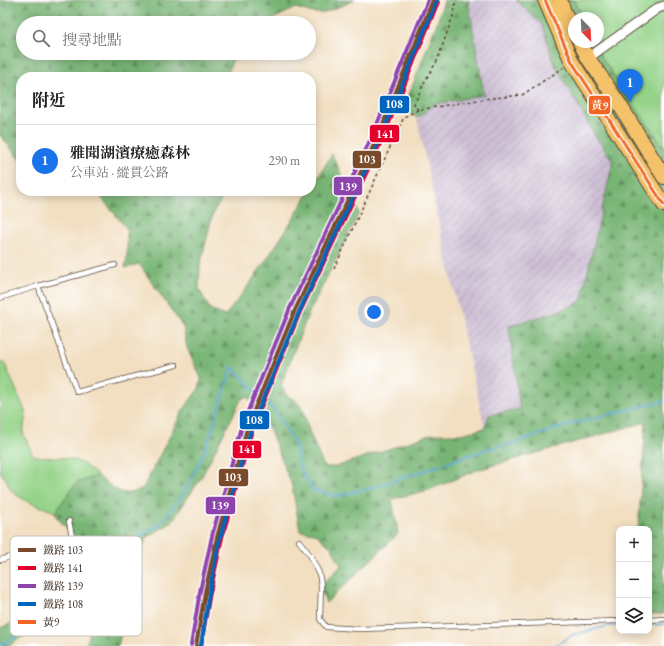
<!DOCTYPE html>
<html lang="zh-TW">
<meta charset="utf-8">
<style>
body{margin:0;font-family:"EB Garamond","Noto Serif TC",serif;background:#f2f2f2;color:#222}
.controls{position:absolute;right:12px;bottom:12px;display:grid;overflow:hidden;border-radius:8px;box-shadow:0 2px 10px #0003}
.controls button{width:36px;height:36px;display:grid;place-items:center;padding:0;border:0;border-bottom:1px solid #e0e0e0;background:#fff;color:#222;font:20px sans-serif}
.compass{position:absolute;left:568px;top:12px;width:36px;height:36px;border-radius:50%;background:#fff;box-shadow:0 2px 10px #0003;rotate:156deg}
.you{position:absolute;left:374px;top:312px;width:14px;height:14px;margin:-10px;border:3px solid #fff;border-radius:50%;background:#1a73e8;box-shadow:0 0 0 6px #1a73e833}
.badge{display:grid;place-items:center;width:26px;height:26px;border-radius:50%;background:#1a73e8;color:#fff;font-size:13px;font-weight:700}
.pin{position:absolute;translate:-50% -33px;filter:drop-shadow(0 1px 2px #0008)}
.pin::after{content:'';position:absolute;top:21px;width:14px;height:12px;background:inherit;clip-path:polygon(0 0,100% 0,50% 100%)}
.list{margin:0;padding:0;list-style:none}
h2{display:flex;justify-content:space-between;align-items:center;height:52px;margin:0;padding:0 16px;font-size:17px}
h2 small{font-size:13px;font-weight:400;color:#767676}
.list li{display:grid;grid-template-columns:26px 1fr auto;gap:12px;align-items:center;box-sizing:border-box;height:72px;padding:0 16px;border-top:1px solid #e0e0e0}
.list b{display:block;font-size:15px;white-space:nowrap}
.list p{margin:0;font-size:13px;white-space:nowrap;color:#767676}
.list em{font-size:13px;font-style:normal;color:#767676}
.icon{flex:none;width:22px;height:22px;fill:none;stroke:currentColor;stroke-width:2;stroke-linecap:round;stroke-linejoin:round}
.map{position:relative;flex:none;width:664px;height:646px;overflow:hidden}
.search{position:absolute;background:#fff;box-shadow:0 2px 10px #0003;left:16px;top:16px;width:300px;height:44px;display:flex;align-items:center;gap:10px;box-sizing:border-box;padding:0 14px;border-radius:22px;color:#767676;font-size:15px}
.panel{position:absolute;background:#fff;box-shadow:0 2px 10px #0003;left:16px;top:72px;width:300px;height:124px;border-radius:16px}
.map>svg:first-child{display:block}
.industrial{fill:url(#industrial-furrows)}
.grass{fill:#95d389;stroke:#687e54}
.forest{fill:url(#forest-firs);stroke:#5a704a}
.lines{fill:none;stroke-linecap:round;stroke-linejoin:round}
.stream{stroke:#57a6d1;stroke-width:2}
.lane-casing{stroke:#564536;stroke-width:6}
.street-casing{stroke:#564536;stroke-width:11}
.primary-casing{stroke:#564536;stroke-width:16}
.path{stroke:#564536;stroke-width:1.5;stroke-dasharray:3 3;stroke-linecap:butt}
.lane{stroke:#fff;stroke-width:4.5}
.street{stroke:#fff;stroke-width:9}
.primary{stroke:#f3c26a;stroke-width:14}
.bus-1-casing{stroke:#fff;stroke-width:6}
.bus-1{stroke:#f26522;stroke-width:3}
.rail-1-casing{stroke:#fff;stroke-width:7}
.rail-2-casing{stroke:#fff;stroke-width:7}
.rail-3-casing{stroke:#fff;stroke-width:7}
.rail-4-casing{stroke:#fff;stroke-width:7}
.rail-1{stroke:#7a4b2a;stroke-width:4}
.rail-2{stroke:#e4002b;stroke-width:4}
.rail-3{stroke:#8e44ad;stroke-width:4}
.rail-4{stroke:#0065bd;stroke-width:4}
.key{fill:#fff;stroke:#c4bfbc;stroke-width:1}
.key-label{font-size:11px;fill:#3b2a1e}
.line-badge{stroke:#fff;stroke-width:1.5}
.badge-label{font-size:11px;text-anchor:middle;font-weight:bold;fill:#fff}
</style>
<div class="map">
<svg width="664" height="646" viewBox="0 0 664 646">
<defs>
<pattern id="industrial-furrows" width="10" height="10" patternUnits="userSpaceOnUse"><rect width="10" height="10" fill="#ccbed3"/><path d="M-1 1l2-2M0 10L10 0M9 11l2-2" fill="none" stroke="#b0a3b5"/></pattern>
<pattern id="forest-firs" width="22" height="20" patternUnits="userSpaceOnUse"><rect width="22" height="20" fill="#78b575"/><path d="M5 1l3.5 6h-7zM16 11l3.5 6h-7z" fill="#64935f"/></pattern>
</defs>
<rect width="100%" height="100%" fill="#fff"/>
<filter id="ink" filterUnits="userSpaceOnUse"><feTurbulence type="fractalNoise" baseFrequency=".025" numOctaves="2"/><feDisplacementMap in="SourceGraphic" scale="8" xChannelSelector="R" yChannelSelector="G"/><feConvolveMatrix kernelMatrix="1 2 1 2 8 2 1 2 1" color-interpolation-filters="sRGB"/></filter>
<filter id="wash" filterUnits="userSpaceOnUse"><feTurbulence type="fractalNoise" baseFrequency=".012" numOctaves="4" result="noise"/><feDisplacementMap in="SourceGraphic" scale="16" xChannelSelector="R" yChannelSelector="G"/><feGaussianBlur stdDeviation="0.9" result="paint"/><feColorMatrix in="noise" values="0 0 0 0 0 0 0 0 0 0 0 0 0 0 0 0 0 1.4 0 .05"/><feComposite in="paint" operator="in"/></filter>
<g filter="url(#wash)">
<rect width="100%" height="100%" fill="#f2dfc1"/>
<polygon class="industrial" points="468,0 516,0 542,25 554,63 596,137 613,160 581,301 562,310 509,326 521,409 489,415 485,428 446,256 417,118 435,104 484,95"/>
<g class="grass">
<polygon points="575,0 664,0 664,148 598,53 593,42 598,42 598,18 582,18"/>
<path d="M4,362L26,413L23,433L33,455C46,459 58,456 71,459C81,460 90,470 98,476L76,483L55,512C43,507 21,501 12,491C6,485 10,480 0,473V364Z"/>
</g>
<g class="forest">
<polygon points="0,0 355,0 324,13 313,13 296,8 271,20 272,23 23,23 23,53 237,53 232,61 227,77 21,77 21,159 19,159 1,136 0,136"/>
<polygon points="444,0 468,0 484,95 435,104 417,118 404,108 438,20"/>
<path d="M516,0H575L582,18H574V42H593L602,58L664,148V614H649V529H638L646,422L477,470L429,490L392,499L398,534L326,603L320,586L341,566L332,548L315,533L300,531L292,486L269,428L248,397L242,398L201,478L171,523L147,537L141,552L118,646H82L86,645L91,627L88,606L16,640L9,646H0V628L81,592L93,574L81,543L57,518L55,512L76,483L98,476C114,488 122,500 143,488L182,412L199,388L201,378L187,348L183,327L139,264L125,268L127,256V229L96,191H228L215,209L210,225L200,266L199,289L210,309L225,316C266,265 299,210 332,154L359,213L307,317L281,385L286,395L295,400L303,409L309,431L324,467H335L432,434H461L485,428L489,415L520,409L509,326L562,310L581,301L613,161L596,137L554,63L542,25Z"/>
</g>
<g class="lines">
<g class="stream">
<polyline points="649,625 664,624"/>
<polyline points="0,645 55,616 118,593 140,535 159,525 185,492 206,448 232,367 275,411 295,444 300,469 313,490 335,496 375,487 488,449 510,444 574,423 664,401"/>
<polyline points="555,646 572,635 608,626 619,626"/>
</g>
</g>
</g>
<g filter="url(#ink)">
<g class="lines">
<defs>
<g id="lane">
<polyline points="38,286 77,392 176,365"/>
<polyline points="0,298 38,286 115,265"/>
<polyline points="299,541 310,555 319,573 321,585 320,619 326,627 360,629 619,621"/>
<polyline points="0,560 72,537 69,521"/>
<polyline points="649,620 664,619"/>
</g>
<polyline id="street" points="588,58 658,8 664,6"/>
<g id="primary">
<polyline points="545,0 572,62 664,205"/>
<polyline points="560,0 564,12 574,31"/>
<polyline points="580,42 588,58 618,102 664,177"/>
</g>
</defs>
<use href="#lane" class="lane-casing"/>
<use href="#street" class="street-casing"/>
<use href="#primary" class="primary-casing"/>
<g class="path">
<polyline points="418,110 414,104 426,79 437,61 454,13 456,0"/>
<polyline points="334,269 404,117 418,110 484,99 522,95 563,68"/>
</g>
<use href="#lane" class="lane"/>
<use href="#street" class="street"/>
<use href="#primary" class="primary"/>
<defs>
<polyline id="bus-1" points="545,0 572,62 664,205"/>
</defs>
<use href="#bus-1" class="bus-1-casing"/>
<use href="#bus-1" class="bus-1"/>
<defs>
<polyline id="rail-1" points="196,646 205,592 217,537 248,425 295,310 378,136 433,0"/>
<polyline id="rail-2" points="201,646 210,593 222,538 253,427 300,312 383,138 438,2"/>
<polyline id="rail-3" points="191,645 200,591 212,536 243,423 290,308 373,134 428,0"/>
<polyline id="rail-4" points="201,646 209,593 220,538 252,426 299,312 381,137 437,0"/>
</defs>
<use href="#rail-1" class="rail-1-casing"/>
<use href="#rail-2" class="rail-2-casing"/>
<use href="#rail-3" class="rail-3-casing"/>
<use href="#rail-4" class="rail-4-casing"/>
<use href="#rail-1" class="rail-1"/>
<use href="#rail-2" class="rail-2"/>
<use href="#rail-3" class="rail-3"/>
<use href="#rail-4" class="rail-4"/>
</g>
</g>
<rect x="10" y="536" width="132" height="100" rx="6" class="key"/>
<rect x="18" y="548" width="18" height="4" fill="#7a4b2a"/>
<rect x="18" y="566" width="18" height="4" fill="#e4002b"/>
<rect x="18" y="584" width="18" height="4" fill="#8e44ad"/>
<rect x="18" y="602" width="18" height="4" fill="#0065bd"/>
<rect x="18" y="620" width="18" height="4" fill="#f26522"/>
<g class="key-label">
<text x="43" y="554">鐵路 103</text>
<text x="43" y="572">鐵路 141</text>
<text x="43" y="590">鐵路 139</text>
<text x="43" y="608">鐵路 108</text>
<text x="43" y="626">黃9</text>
</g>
<g class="line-badge">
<rect x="379" y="95" width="31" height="19" rx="4" fill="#0065bd"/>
<rect x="588" y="95" width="23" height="20" rx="4" fill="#f26522"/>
<rect x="369" y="124" width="31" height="19" rx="4" fill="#e4002b"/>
<rect x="352" y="150" width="30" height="19" rx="4" fill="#7a4b2a"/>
<rect x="333" y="176" width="30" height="20" rx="4" fill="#8e44ad"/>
<rect x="239" y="410" width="31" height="20" rx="4" fill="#0065bd"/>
<rect x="232" y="440" width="30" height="19" rx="4" fill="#e4002b"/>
<rect x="218" y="468" width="31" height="19" rx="4" fill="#7a4b2a"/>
<rect x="205" y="496" width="31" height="19" rx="4" fill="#8e44ad"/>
</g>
<g class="badge-label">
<text x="394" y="108">108</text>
<text x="600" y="109">黃9</text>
<text x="385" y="138">141</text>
<text x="367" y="163">103</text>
<text x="348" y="190">139</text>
<text x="254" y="424">108</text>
<text x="247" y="453">141</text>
<text x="233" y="481">103</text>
<text x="220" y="509">139</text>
</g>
</svg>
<div class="controls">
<button>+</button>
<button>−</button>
<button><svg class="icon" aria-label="layers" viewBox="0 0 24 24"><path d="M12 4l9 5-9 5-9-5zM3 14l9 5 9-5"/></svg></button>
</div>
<svg class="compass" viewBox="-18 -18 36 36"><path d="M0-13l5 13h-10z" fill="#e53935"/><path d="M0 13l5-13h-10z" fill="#767676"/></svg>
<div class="you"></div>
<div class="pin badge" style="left:630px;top:102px">1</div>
<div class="search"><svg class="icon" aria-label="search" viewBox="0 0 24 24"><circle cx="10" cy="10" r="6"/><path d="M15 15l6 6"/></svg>搜尋地點</div>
<section class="panel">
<h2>附近<small></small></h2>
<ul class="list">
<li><span class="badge">1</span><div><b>雅聞湖濱療癒森林</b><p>公車站 · 縱貫公路</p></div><em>290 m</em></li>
</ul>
</section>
</div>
